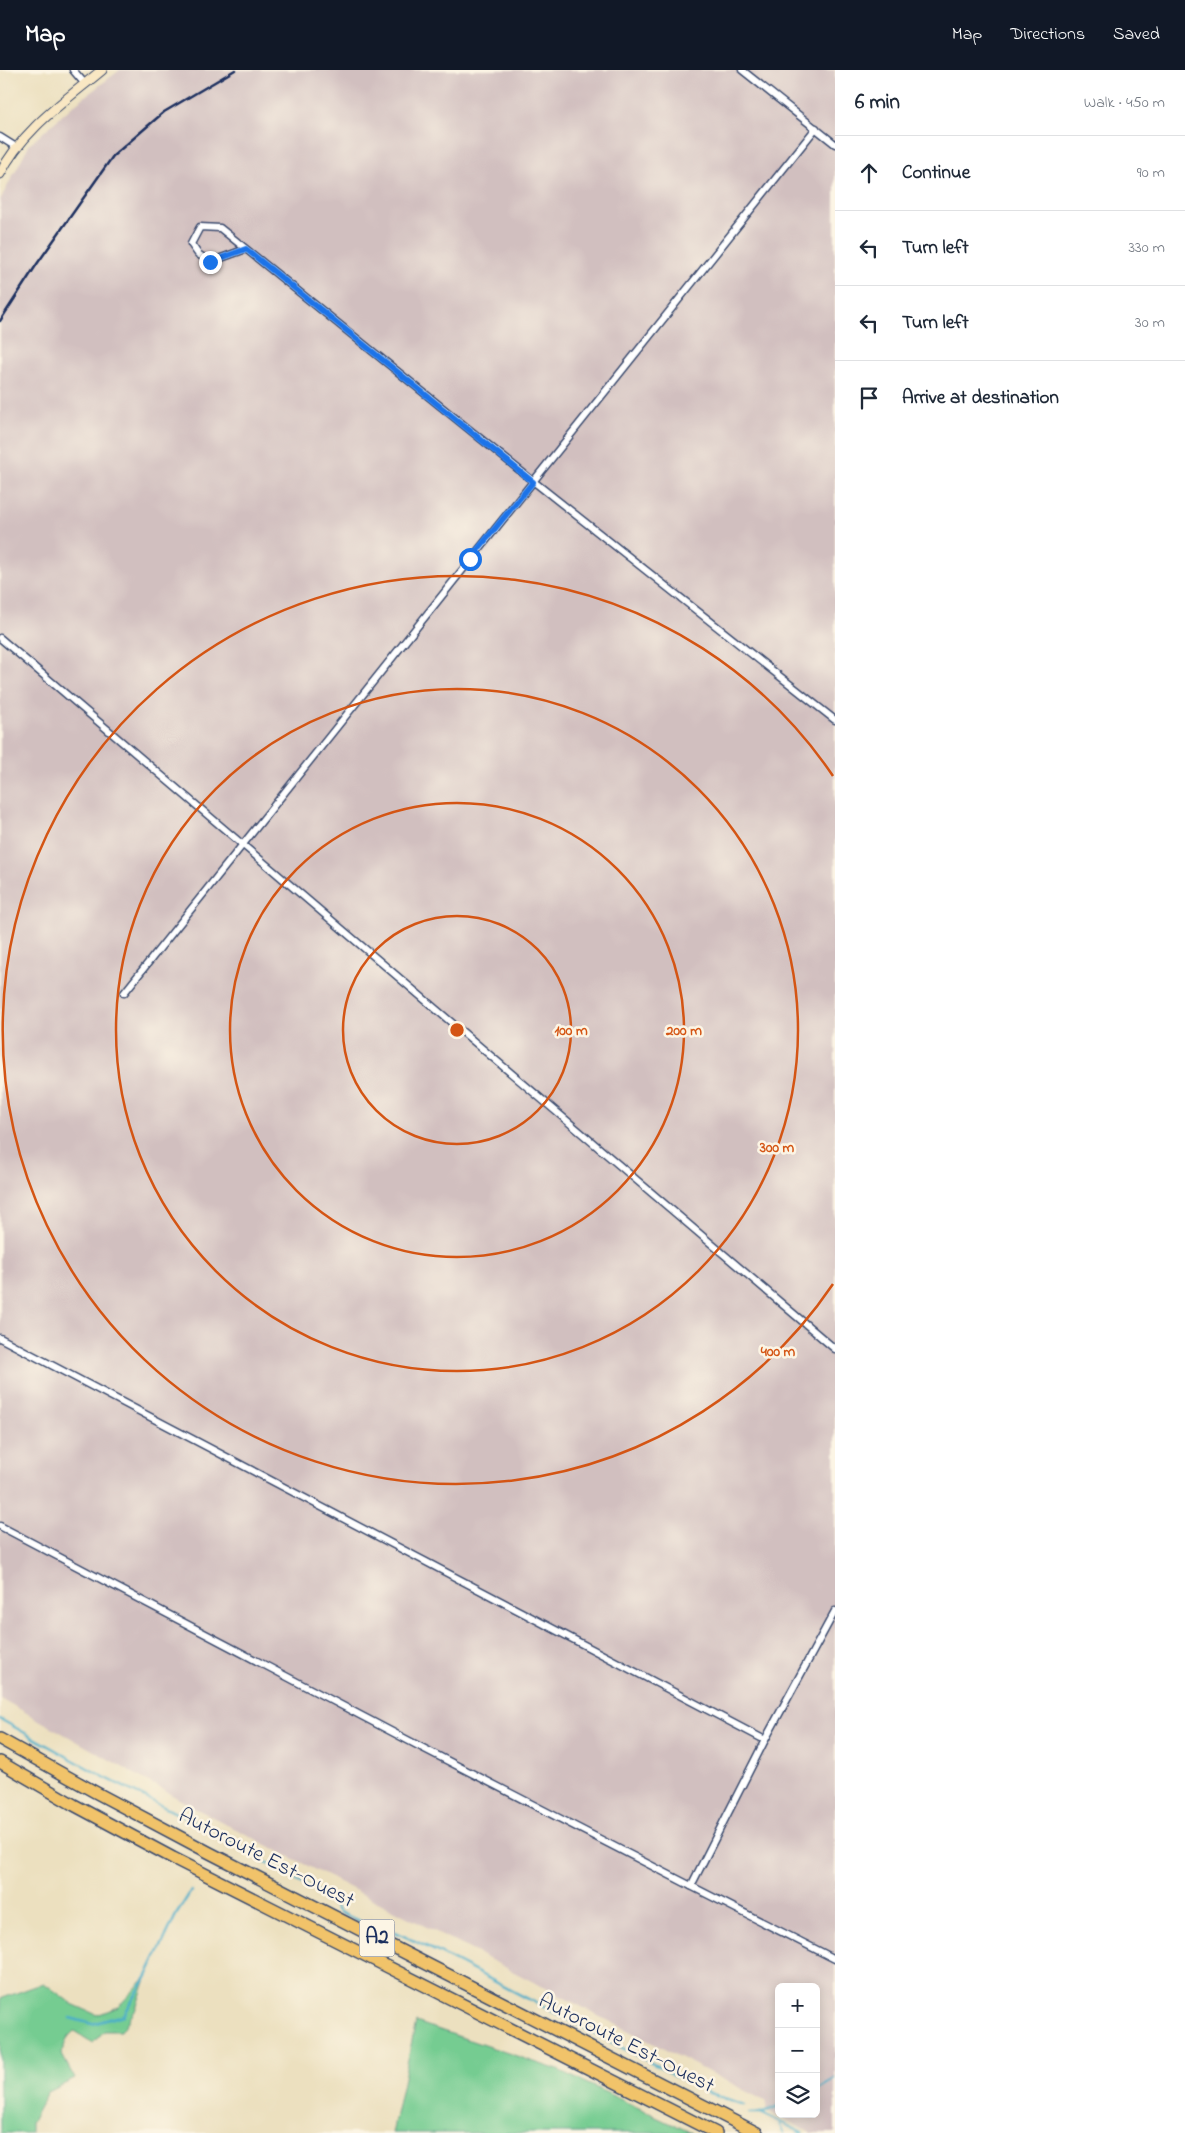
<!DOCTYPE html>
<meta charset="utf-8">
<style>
body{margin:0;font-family:"Indie Flower",sans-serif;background:#f2f2f3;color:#1f2937}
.controls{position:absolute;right:15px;bottom:15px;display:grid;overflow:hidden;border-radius:8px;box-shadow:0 2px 12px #0003}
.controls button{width:45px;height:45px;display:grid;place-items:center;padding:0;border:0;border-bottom:1px solid #e0e1e3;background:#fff;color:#1f2937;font:25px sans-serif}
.stop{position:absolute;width:15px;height:15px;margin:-11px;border:4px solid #1a73e8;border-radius:50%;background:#fff}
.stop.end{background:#1a73e8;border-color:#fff;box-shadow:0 1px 5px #0008}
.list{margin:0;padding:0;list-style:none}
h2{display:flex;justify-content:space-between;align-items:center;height:65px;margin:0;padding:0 20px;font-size:21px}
h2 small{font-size:16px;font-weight:400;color:#747a83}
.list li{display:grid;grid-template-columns:32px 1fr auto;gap:15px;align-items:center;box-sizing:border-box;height:75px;padding:0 20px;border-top:1px solid #e0e1e3}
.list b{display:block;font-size:19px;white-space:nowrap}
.list em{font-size:16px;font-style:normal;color:#747a83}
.icon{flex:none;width:28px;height:28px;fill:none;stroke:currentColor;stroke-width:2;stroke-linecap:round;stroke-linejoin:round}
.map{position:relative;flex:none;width:835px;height:2063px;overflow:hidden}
header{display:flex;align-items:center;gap:30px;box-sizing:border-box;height:70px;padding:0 25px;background:#111827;color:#fff}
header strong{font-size:24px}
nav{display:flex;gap:28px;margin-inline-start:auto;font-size:18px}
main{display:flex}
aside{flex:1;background:#fff}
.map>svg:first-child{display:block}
.industrial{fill:#d1bfbf;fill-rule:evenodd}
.green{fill:#75cc91;stroke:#487e78}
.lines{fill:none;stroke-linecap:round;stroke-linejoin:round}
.stream{stroke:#4aadc9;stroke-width:2.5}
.street-casing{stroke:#3a4a6d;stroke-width:9}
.secondary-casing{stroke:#3a4a6d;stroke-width:11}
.highway-casing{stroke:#3a4a6d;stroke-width:14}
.street{stroke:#fff;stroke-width:6}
.secondary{stroke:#f9e7c3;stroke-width:9}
.highway{stroke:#f1c36a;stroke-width:11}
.rail{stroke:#1b2f5e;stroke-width:2.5}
.route{stroke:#1a73e8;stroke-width:6}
.ring{fill:none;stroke:#d45514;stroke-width:2.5}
.labels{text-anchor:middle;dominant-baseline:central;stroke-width:5;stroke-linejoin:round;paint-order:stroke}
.shield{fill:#fcf5e5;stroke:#5e6a86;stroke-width:1}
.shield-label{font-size:21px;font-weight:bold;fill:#1b2f5e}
.street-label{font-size:22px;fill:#1b2f5e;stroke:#fcf5e5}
.centre{fill:#d45514;stroke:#fcf5e5;stroke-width:2.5}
.ring-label{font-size:15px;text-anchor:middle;font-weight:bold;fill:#d45514;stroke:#fcf5e5;stroke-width:5;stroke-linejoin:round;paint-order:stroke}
</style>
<header>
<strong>Map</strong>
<nav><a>Map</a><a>Directions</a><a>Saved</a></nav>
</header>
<main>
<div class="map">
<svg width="835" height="2063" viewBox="0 0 835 2063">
<rect width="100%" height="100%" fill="#fcf5e5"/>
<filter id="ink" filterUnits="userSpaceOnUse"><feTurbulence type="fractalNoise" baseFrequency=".02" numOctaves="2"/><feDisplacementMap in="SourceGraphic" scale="10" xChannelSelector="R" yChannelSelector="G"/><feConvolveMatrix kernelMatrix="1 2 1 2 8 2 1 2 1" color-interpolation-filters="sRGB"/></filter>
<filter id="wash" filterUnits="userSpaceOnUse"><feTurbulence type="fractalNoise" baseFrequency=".0096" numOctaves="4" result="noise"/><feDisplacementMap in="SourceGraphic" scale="20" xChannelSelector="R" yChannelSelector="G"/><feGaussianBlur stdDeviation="1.12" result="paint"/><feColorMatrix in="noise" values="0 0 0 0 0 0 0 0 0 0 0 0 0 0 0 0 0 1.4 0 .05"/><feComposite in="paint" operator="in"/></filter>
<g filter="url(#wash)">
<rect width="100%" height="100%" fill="#ece0bf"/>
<path class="industrial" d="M120,0H835V2063H811L766,2040L767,2032L195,1738L0,1628V130L29,75L75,34ZM779,1917H816V2044H779Z"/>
<g class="green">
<polygon points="147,1906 135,1941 121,1961 104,1961 93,1973 74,1961 68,1967 61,1983 75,2009 48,2022 31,2053 31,2063 0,2063 0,1929 44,1913 72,1934 97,1945 118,1937"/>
<polygon points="416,1952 558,2000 692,2063 392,2063"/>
</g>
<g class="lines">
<g class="stream">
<polyline points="0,1649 102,1706 208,1759"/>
<polyline points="227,1770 338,1833"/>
<polyline points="330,1830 339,1842 372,1857"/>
<polyline points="372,1851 436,1881 707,2022 744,2035"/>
<polyline points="70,1948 92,1954 124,1945 147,1906 176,1845 191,1821"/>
<polyline points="816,2021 835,2009"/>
<polyline points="749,2043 761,2043 779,2036"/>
<polyline points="761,2043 803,2063"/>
<polyline points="779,2051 780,2056 784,2063"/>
</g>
</g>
</g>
<g filter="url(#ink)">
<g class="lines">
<defs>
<g id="street">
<polyline points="73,0 85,14"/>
<polyline points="742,0 835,74"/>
<polyline points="0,67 16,77"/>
<polyline points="246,179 210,192 198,184 191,174 200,157 220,158 246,179 533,411 835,650"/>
<polyline points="0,568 835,1279"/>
<polyline points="124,923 816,58"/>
<polyline points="0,1268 765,1670"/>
<polyline points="0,1456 417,1675 691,1816 765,1670 835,1541"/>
<polyline points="691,1816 835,1889"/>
</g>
<path id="secondary" d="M0,104C22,60 65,31 102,0"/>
<g id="highway">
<polyline points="0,1669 95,1722 210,1783 757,2063"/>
<polyline points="0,1692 74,1735 173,1788 716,2063"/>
</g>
</defs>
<use href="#street" class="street-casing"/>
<use href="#secondary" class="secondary-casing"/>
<use href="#highway" class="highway-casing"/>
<use href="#street" class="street"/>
<use href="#secondary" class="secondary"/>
<use href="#highway" class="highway"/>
<polyline class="rail" points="0,251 37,194 113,86 164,42 235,0"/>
</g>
</g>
<g class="lines" filter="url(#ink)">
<polyline class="route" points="210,192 246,179 533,412 470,489"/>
</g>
<g class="ring">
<circle cx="457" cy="960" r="114"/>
<circle cx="457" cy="960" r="227"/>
<circle cx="457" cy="960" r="341"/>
<path d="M833 1214A454 454 0 1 1 833 706"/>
</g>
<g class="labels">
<rect class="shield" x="359.5" y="1849.5" width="35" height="37" rx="4"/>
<g class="shield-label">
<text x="377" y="1868">A2</text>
</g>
<g class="street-label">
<text transform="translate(266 1789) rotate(27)">Autoroute Est-Ouest</text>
<text transform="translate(626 1974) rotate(27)">Autoroute Est-Ouest</text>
</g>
</g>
<circle cx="457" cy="960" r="8" class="centre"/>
<g class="ring-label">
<text x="571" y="965">100 m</text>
<text x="684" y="965">200 m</text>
<text x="777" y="1082">300 m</text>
<text x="778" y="1286">400 m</text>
</g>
</svg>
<div class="controls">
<button>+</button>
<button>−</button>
<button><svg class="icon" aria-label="layers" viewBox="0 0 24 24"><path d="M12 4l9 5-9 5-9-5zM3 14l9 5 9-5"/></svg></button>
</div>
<div class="stop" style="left:470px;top:489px"></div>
<div class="stop end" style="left:210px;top:192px"></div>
</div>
<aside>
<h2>6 min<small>Walk · 450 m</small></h2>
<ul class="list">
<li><svg class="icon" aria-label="ahead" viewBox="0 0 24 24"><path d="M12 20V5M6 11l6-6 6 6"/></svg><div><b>Continue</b></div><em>90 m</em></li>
<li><svg class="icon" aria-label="left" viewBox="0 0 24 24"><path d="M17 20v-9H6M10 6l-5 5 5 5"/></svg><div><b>Turn left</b></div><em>330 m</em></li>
<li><svg class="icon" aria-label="left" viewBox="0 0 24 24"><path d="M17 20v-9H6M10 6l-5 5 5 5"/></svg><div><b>Turn left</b></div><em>30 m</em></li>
<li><svg class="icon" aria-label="arrive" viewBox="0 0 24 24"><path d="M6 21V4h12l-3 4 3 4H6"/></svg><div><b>Arrive at destination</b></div></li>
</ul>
</aside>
</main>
